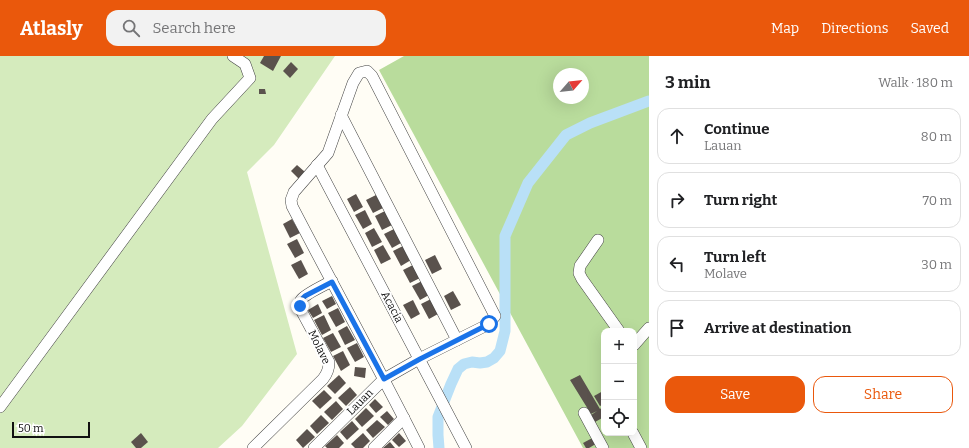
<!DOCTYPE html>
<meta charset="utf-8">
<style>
body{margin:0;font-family:Bitter,serif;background:#f2f2f2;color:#202124}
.controls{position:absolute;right:12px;bottom:12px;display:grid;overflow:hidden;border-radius:8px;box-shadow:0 4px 16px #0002}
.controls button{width:36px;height:36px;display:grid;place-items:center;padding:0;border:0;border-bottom:1px solid #e0e0e0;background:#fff;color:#202124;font:20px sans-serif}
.compass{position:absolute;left:553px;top:12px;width:36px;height:36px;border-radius:50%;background:#fff;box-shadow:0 4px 16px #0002;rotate:62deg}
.scale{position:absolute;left:12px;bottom:10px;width:78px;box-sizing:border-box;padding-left:4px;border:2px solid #111;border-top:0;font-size:11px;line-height:14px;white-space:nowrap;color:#111;-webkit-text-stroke:3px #fff;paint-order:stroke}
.stop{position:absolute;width:12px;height:12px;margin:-9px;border:3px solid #1a73e8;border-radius:50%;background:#fff}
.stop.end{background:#1a73e8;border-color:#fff;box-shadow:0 1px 4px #0008}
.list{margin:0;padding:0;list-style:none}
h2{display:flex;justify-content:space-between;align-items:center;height:52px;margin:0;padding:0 16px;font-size:17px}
h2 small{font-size:13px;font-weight:400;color:#757577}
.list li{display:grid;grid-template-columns:26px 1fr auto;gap:12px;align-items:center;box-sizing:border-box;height:56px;margin:0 8px 8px;padding:0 8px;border:1px solid #e0e0e0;border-radius:12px}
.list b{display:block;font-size:15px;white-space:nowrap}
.list p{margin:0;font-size:13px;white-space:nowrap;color:#757577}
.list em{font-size:13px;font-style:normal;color:#757577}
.actions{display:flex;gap:8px;padding:12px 16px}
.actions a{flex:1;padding:9px 0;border:1px solid #ea580c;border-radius:12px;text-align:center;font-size:14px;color:#ea580c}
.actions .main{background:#ea580c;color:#fff}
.icon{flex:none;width:22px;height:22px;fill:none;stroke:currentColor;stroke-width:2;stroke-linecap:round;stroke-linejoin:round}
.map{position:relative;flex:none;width:649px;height:392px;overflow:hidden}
header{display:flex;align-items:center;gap:24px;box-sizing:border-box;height:56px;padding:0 20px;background:#ea580c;color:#fff}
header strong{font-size:19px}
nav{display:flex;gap:22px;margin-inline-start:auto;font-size:14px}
.search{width:280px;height:36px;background:#f2f2f2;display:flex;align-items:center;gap:10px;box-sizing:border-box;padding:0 14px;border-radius:12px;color:#757577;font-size:15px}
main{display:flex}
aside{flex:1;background:#fff}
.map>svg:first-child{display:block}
.green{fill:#d5ebbd}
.forest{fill:#b9dc9c;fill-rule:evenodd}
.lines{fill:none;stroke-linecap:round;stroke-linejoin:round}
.canal{stroke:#b9e0f7;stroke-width:11}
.building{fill:#5a524d}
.minor-casing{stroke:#444;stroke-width:12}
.minor{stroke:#fff;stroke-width:11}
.route{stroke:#1a73e8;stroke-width:5}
.labels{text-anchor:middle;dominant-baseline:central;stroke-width:4;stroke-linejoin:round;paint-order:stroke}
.street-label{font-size:11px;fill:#111;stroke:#fff}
</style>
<header>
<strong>Atlasly</strong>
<div class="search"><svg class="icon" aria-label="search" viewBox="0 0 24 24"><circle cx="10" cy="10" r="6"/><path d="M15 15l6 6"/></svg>Search here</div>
<nav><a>Map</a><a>Directions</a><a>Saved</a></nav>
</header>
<main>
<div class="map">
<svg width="649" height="392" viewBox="0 0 649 392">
<rect width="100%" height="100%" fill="#fffdf5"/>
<polygon class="green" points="0,0 335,0 274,89 247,116 297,298 242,370 218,392 0,392"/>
<path class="forest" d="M404,0H649V392H583L379,14ZM559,18H583V42H559ZM604,275H634V377H604Z"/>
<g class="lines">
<polyline class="canal" points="439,392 438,379 438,361 451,328 458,313 464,308 472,306 480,307 487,306 494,302 500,295 505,275 505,180 528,127 566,79 590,67 649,45"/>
</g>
<g class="building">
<polygon points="264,0 281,0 273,15 260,7"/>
<polygon points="291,6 298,13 290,22 283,15"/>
<polygon points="259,33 265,33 266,38 259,38"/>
<polygon points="297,109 305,116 299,123 291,115"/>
<polygon points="356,138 363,151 354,156 347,143"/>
<polygon points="376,139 383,152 373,157 366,144"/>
<polygon points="365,154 372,168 363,173 355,159"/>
<polygon points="385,155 392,169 382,174 375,160"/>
<polygon points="292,163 300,177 290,182 283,168"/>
<polygon points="374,172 382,186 372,191 365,177"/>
<polygon points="394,173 401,187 392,192 384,178"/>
<polygon points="297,183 304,197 295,202 287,188"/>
<polygon points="383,189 391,203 381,208 374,194"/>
<polygon points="403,190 411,204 401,210 393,195"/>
<polygon points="435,199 442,213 432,218 425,204"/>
<polygon points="301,204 308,218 299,223 291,209"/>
<polygon points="413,209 420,222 410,227 403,214"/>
<polygon points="422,225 429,239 420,244 412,230"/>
<polygon points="453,235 461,249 451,254 444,240"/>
<polygon points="332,240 336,248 327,253 322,245"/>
<polygon points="431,243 438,258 429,263 421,248"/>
<polygon points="413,244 420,258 411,263 403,249"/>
<polygon points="318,248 322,257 313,262 308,254"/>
<polygon points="338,252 345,266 336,271 328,257"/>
<polygon points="324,259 331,274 322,279 314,264"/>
<polygon points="347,270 355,284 345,289 338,275"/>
<polygon points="333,277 341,291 331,296 323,282"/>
<polygon points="357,287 364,301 355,306 347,292"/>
<polygon points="343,295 350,309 341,315 333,300"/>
<polygon points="355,311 366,312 365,322 354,320"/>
<polygon points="339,319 346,327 335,338 327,330"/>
<polygon points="580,319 600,353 604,350 604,361 595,366 591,359 597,355 591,358 570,324"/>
<polygon points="350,331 357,339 346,350 338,342"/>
<polygon points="324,334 332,342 320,353 312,345"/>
<polygon points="603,335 604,336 604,348 600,350 594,340"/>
<polygon points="375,343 383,351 376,357 369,349"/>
<polygon points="336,345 343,353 332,364 324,356"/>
<polygon points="366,352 374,360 362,371 355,363"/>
<polygon points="387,355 394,363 388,369 380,361"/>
<polygon points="321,359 329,367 317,378 310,370"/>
<polygon points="377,364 385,371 373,382 366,374"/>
<polygon points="352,365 359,373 347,384 340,376"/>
<polygon points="307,373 315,381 303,392 296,384"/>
<polygon points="141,377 148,386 141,392 136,392 131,386"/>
<polygon points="363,377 370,385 363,392 355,392 351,388"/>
<polygon points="399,377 406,385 399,391 392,384"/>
<polygon points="337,379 344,387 339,392 327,392 325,390"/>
<polygon points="596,380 599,386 589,392 586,392 583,387"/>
<polygon points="390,386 395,392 383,392"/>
</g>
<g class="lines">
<defs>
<g id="minor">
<polyline points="341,59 457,284"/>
<polyline points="317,109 466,392"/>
<polyline points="598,184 580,210 579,217 582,223 619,275"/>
<polyline points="634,289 649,272"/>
<polyline points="0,351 212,63 250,22 245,8 233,0"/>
<polyline points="584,357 603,392"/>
<polyline points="633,377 641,392"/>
<path d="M253,392L323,323C327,318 329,313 329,306L302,256C300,252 299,248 301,244C305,238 325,229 332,225"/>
<path d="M314,392L384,323L419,303L489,268L495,260L372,20L367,15L359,17L353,27L328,97L294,136L291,144L292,150C334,231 378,310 419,392"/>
<polyline points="374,392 404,362"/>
</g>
</defs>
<use href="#minor" class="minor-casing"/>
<use href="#minor" class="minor"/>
</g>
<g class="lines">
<polyline class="route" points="300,250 301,244 305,240 332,226 384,323 420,303 489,268"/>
</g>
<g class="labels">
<g class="street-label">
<text transform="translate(392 251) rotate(62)">Acacia</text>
<text transform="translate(319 291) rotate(64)">Molave</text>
<text transform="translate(360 346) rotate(-45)">Lauan</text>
</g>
</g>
</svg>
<div class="controls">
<button>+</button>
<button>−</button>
<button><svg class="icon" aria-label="locate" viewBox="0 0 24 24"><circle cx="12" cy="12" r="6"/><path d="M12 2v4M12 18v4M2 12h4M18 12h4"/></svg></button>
</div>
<svg class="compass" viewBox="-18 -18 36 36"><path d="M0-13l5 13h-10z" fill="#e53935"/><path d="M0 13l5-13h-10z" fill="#757577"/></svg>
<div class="scale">50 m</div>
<div class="stop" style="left:489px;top:268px"></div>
<div class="stop end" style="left:300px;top:250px"></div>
</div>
<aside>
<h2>3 min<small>Walk · 180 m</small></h2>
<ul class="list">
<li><svg class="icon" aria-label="ahead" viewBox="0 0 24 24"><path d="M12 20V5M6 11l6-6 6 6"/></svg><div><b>Continue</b><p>Lauan</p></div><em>80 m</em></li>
<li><svg class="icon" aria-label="right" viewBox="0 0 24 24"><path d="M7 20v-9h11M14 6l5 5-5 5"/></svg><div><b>Turn right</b></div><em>70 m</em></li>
<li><svg class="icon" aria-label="left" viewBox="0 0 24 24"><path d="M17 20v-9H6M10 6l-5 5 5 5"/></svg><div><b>Turn left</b><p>Molave</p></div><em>30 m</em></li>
<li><svg class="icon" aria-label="arrive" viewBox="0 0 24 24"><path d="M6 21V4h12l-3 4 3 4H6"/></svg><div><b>Arrive at destination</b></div></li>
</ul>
<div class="actions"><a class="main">Save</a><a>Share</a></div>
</aside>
</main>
